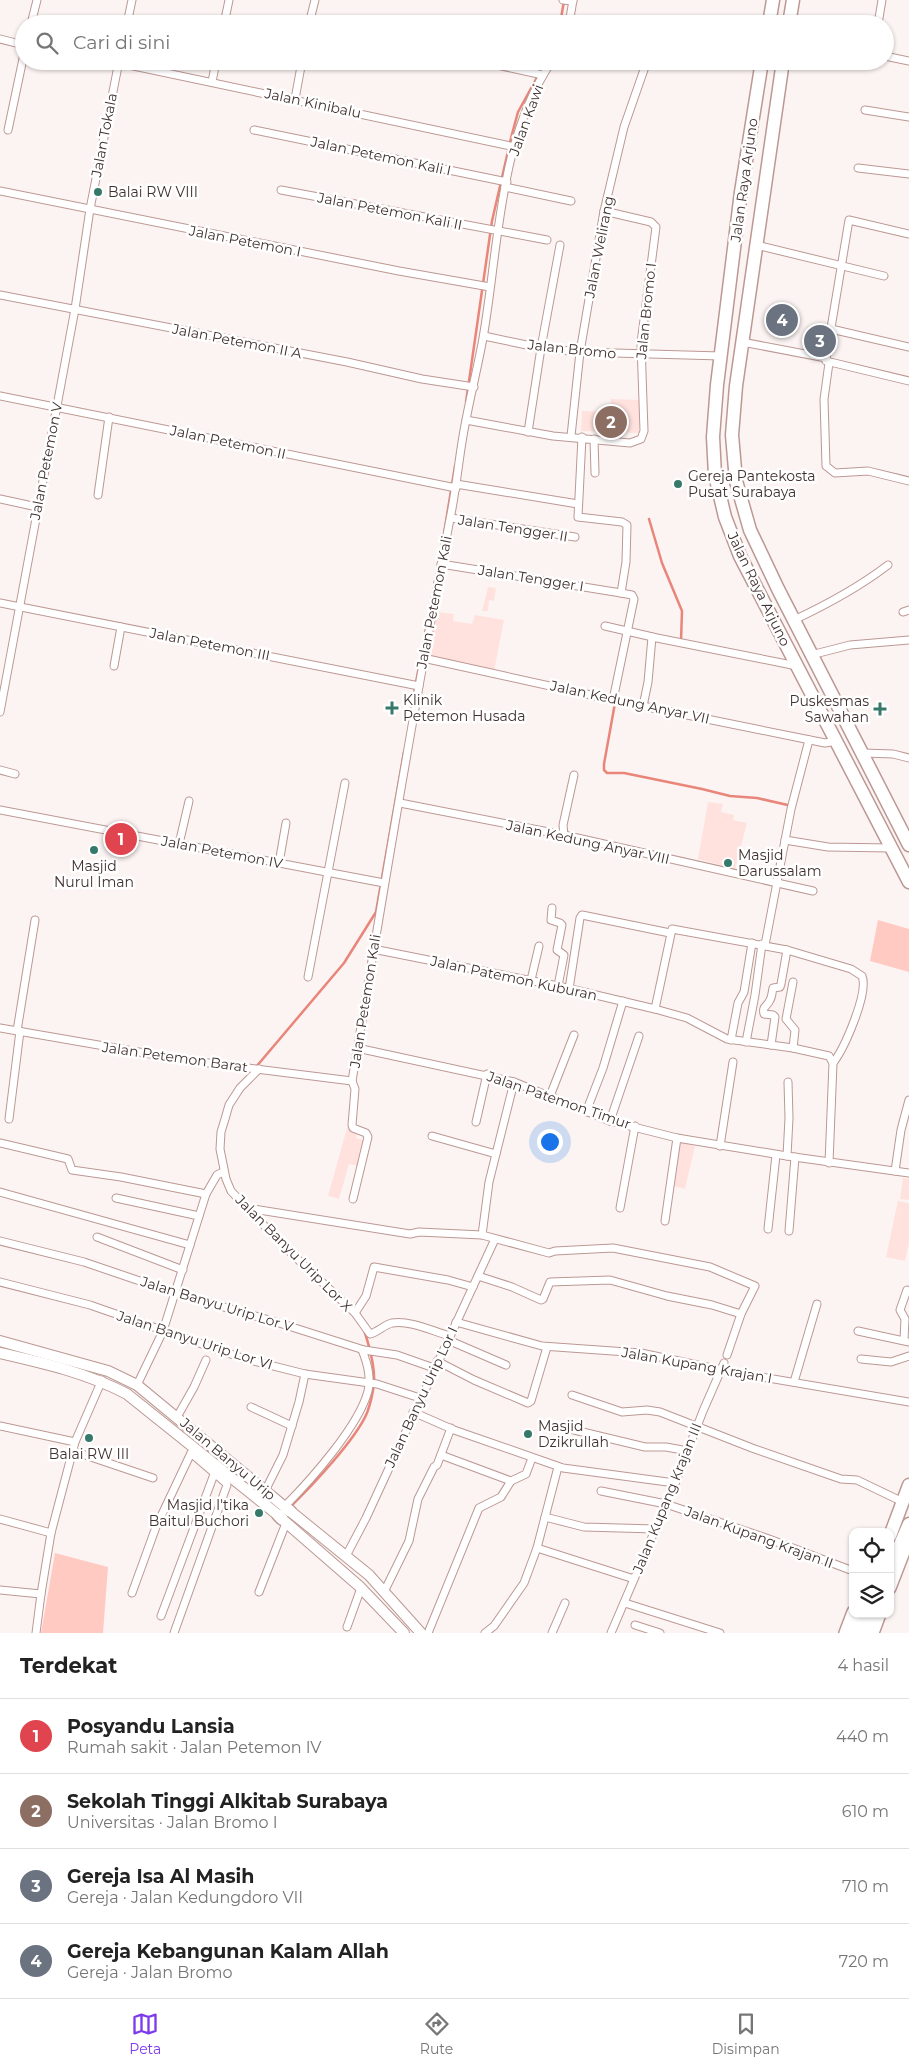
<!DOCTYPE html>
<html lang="id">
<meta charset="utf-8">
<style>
body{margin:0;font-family:Montserrat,sans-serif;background:#f6f6f6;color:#222}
.controls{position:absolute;right:15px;bottom:15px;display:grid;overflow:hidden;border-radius:10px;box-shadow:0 1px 4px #0004}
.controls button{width:45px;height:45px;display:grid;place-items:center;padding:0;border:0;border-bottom:1px solid #e0e0e0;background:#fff;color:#222;font:25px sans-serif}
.you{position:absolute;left:549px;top:1141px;width:18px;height:18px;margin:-12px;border:4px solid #fff;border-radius:50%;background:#1a73e8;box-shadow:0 0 0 8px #1a73e833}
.badge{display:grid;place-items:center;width:32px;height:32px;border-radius:50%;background:#7c3aed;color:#fff;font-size:16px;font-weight:700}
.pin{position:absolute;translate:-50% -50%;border:2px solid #fff;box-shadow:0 1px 5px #0006}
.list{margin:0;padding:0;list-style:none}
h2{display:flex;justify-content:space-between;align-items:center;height:65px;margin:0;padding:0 20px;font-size:21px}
h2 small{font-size:16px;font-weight:400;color:#767676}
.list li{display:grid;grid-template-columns:32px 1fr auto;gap:15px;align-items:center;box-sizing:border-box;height:75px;padding:0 20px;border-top:1px solid #e0e0e0}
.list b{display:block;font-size:19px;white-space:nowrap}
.list p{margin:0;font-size:16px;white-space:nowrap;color:#767676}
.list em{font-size:16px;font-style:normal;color:#767676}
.icon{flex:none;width:28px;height:28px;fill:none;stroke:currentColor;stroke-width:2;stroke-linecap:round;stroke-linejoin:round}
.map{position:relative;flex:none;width:909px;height:1633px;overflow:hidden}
.search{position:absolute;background:#fff;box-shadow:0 1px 4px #0004;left:15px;right:15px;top:15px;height:55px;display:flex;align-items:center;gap:12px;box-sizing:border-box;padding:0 18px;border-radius:28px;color:#767676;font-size:19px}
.sheet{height:365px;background:#fff}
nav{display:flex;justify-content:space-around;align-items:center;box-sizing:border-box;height:70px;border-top:1px solid #e0e0e0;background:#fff;font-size:14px;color:#767676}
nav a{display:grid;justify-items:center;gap:2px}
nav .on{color:#7c3aed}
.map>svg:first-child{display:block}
.built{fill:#ffe2de}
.green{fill:#ffcac2}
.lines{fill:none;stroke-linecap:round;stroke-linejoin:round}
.stream{stroke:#e98579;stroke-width:2.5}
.street-casing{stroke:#bc9893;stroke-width:9}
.secondary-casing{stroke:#bc9893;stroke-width:12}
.primary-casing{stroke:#bc9893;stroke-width:14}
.highway-casing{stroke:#bc9893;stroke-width:15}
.street{stroke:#fff;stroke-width:7}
.secondary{stroke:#fff;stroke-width:10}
.primary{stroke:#fff;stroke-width:11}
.highway{stroke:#fff;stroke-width:12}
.poi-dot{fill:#36796b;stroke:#fff;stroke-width:2}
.labels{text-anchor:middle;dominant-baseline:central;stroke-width:5;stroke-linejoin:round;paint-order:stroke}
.street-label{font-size:14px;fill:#40312f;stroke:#fff}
.poi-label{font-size:14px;fill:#40312f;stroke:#fff;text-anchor:start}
</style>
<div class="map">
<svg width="909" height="1633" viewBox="0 0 909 1633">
<rect width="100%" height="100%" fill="#fcf4f3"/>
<g class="built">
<polygon points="611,399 640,400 639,433 581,431 582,411 610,412"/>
<polygon points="488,587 496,588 494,601 489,600 488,611 482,611"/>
<polygon points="437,612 454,614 453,621 472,624 475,615 504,620 494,671 428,656"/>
<polygon points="708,802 723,804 721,812 734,815 733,820 747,823 735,869 698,859"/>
<polygon points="347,1128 358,1131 356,1138 366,1141 359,1166 349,1164 339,1199 328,1196"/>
<polygon points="680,1142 695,1146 685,1189 670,1185"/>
<polygon points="903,1178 909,1179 909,1200 900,1199"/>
<polygon points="898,1201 909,1203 909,1243 905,1261 886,1257"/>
</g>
<g class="green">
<polygon points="878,920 909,929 909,972 870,961"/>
<polygon points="55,1553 108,1567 103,1633 41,1633"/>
</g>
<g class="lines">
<g class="stream">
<polyline points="560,24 564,1"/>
<polyline points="466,402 492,221 512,134 518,112 546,61"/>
<polyline points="649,519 662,563 682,611 681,641 679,640"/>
<polyline points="443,540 455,466"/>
<polyline points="615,703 604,764 604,770 607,773 624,773 702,789 730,796 757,798 792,806"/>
<polyline points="411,709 441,550"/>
<polyline points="256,1067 344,963 376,912 404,752"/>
<path d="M291,1506C312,1486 356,1439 367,1413C370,1405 373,1392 374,1383C375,1367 369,1345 364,1330"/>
</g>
<defs>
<g id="street">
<polyline points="563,0 573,1"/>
<polyline points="31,24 37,0"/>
<polyline points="127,24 132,0"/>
<polyline points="224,24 229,0"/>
<polyline points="309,24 315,0"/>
<polyline points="569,24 573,0"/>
<polyline points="878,24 882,0"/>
<polyline points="0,39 24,45"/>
<polyline points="885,56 909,61"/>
<polyline points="110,61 515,147"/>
<polyline points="479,61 543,75"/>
<polyline points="212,82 216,61"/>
<polyline points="295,99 302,61"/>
<polyline points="865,110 909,117"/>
<polyline points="8,130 24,54"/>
<polyline points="254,130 507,182"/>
<polyline points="858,168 909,174"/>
<polyline points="505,187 571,201"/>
<polyline points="281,190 547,240"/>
<polyline points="0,191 399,271 490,287"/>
<polyline points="756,245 884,276"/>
<polyline points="0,295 347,362 422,379 474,387"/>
<polyline points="831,329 909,347"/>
<polyline points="484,336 541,348 580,352 721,356"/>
<polyline points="742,342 826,358"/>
<polyline points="826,358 849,220 909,234"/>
<polyline points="826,361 909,381"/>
<polyline points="829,363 824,399 826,466 835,473 868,471 909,481"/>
<polyline points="0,396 456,488"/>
<polyline points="466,420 553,436 630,443 641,439 644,431 641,343 656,227 651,222 604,211"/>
<polyline points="528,432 541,348 560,245"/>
<polyline points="571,436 580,352 604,211 624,127 647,61"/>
<polyline points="582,437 578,517 622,522 627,525 626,562 621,593 632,595 634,599 613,700"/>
<polyline points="594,439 595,473"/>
<polyline points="456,484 578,504"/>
<polyline points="98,495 109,417"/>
<polyline points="0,499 37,507"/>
<polyline points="451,518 575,537"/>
<polyline points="441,564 621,593"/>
<polyline points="0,603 419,686"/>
<polyline points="903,612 909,610"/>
<path d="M794,620C828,604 858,588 888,565"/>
<polyline points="605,626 657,638 797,666"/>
<polyline points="811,655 850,645 909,640"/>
<polyline points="423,658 618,701 825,743 836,741"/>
<polyline points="114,666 121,627"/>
<polyline points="643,706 648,682 652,637"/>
<polyline points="0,712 75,309 90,209 119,61"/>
<polyline points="863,753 893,754 909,758"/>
<polyline points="0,770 15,774"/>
<polyline points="400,803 564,835 813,891"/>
<polyline points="0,810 384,883"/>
<polyline points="564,835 563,825 574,775"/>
<polyline points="785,840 828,847 890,848"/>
<polyline points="179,844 189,801"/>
<polyline points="279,863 286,823"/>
<polyline points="552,908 551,920 560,923 562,925 557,950 564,955 558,986"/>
<polyline points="765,945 791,809 809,740"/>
<polyline points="373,949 558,986 655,1009 687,1018 727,1039 793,1048 829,1056 833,1063 829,1163"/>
<polyline points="308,977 345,783"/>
<polyline points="531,980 539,946"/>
<polyline points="793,982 786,1019 795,1030 793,1048"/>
<polyline points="569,989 580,918 582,915 670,933"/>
<path d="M655,1009L672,929L787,950L851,969L862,976C869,993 844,1049 833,1063"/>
<polyline points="0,1028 185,1060 352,1081"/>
<polyline points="17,1031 35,920"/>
<polyline points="731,1040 738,1003 744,992 752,943"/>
<polyline points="746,1042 755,995 762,944"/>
<path d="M771,1045L775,1017L773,1015L764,1014C762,1006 767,1007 770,1000C772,997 772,992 773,988L780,987L781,984L787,950"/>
<polyline points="357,1048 514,1082 610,1121 677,1138 787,1156 909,1173"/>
<path d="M259,1069L240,1088L229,1105L225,1119L221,1132L220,1149L226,1179L231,1191L247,1208L291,1253L355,1313L370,1334C378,1332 384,1325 392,1323C410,1320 432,1331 450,1336"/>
<path d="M352,1081C383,893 414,706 450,519C457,486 459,453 466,420C471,393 478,366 483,338C499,248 498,140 552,61"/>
<polyline points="352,1081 355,1089 352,1125 353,1128 366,1133 368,1137 353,1199"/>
<polyline points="550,1096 574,1035"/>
<polyline points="586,1112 603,1068 623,1001"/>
<polyline points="9,1119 20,1031"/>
<polyline points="610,1121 639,1036"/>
<polyline points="476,1122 487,1074"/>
<polyline points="432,1136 496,1154"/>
<polyline points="0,1143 68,1159 72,1170 121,1177 206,1194"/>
<polyline points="720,1146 733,1062"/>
<polyline points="787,1156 789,1118 788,1082"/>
<polyline points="895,1171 901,1130 909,1100"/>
<polyline points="0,1192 190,1245"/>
<polyline points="116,1198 199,1216"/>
<polyline points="247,1208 410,1234 419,1232 482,1235 549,1253 555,1251 613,1248 710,1267 755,1286 741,1314 727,1355"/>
<polyline points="620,1208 635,1126"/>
<polyline points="665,1221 677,1138"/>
<polyline points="768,1229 776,1155"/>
<polyline points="789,1231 795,1157"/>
<polyline points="482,1235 489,1182 514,1082"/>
<polyline points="97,1237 183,1270"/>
<polyline points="0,1241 84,1262 175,1293 276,1322 364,1350 397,1355 434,1368"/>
<polyline points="478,1276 512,1287 541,1300 543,1299 550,1282 610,1280 667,1296 712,1305 741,1314"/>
<polyline points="0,1282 90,1305 242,1358 305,1374 377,1384 420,1398"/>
<polyline points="355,1313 366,1296 374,1267 448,1280 473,1287"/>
<polyline points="456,1322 542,1346 641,1353 721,1370 909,1402"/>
<polyline points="858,1331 909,1342"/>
<polyline points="904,1339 905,1319 900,1310 907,1290"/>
<polyline points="448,1340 506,1365"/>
<polyline points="861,1359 891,1362 909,1356"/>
<polyline points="437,1361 474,1380 528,1403 531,1401 547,1347"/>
<polyline points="794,1382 817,1304"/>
<polyline points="137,1385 163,1331 206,1194 217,1175 223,1172"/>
<polyline points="572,1395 622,1412 647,1410 660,1412 752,1448 841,1479 857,1480 903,1502"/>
<polyline points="251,1407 292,1426"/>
<polyline points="413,1412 454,1430 563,1468 675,1483"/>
<polyline points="177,1417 194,1387 206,1360"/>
<polyline points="0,1426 75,1442"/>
<polyline points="570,1429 645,1447 666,1447 688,1451"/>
<polyline points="73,1451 153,1478"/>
<polyline points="441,1455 511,1481"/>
<polyline points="265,1491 283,1455 299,1402 305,1374"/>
<polyline points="601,1491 666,1504 769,1539 853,1571"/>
<path d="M284,1507C310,1481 359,1426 368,1391C371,1378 367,1362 362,1350"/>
<polyline points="545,1517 584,1527 655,1529"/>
<polyline points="0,1519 51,1533"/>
<polyline points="537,1548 634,1579"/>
<polyline points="346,1556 366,1518 495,1239"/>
<polyline points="0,1590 41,1594"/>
<polyline points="259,1592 286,1523"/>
<polyline points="384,1592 409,1541 418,1499 434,1467 437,1465 451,1428"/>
<polyline points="132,1593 156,1527 191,1453 226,1483 227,1485 174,1633"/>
<polyline points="625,1603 720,1633"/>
<polyline points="161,1616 216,1469"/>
<polyline points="635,1625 660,1633"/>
<polyline points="347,1627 361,1588"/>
<polyline points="36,1633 41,1594 51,1533 75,1442 102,1380"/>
<polyline points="428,1633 479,1508 501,1497 511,1481 526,1474 532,1458"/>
<polyline points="485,1633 494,1626 524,1583 537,1548 558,1467"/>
<polyline points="552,1633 565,1603"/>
<polyline points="611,1633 676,1481 703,1411 724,1363"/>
</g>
<g id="secondary">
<polyline points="0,1341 108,1371 137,1385 286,1508"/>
<path d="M0,1353C44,1363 87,1373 127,1394L278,1515"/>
<polyline points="290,1511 369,1575 421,1633"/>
<polyline points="282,1519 359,1586 404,1633"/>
</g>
<g id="primary">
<polyline points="286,1508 290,1511"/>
<polyline points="278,1515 282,1519"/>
<polyline points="890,1588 909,1539"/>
<polyline points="845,1633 853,1612"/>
<polyline points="873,1633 880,1614"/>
</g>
<g id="highway">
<polyline points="769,24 773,0"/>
<polyline points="789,24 793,0"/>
<polyline points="762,61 741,192 717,385 713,437 715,475 725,517 740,556 909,882"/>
<polyline points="783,61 736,386 732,435 736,481 750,530 778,589 909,845"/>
<polyline points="890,1536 909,1485"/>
<polyline points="890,1567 909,1524"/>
<polyline points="853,1633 861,1614"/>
<polyline points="863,1633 871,1614"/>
</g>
</defs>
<use href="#street" class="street-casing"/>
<use href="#secondary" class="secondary-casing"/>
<use href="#primary" class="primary-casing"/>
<use href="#highway" class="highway-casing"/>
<use href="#street" class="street"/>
<use href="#secondary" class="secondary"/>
<use href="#primary" class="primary"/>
<use href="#highway" class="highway"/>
</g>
<g class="poi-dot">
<circle cx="98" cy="192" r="5"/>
<circle cx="678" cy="484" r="5"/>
<path d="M389.5 700.5h5v5h5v5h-5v5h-5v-5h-5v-5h5z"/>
<path d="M877.5 701.5h5v5h5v5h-5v5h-5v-5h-5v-5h5z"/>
<circle cx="94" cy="850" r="5"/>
<circle cx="728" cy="863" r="5"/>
<circle cx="528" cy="1434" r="5"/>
<circle cx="89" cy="1438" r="5"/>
<circle cx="259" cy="1513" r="5"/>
</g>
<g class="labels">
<g class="street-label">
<text transform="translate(313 103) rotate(12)">Jalan Kinibalu</text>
<text transform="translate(526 120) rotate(-70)">Jalan Kawi</text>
<text transform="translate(104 135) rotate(-79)">Jalan Tokala</text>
<text transform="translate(381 156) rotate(12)">Jalan Petemon Kali I</text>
<text transform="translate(744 180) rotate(-82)">Jalan Raya Arjuno</text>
<text transform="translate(390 211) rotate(11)">Jalan Petemon Kali II</text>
<text transform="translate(245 241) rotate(11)">Jalan Petemon I</text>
<text transform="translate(599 247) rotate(-79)">Jalan Welirang</text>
<text transform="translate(646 311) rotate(-84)">Jalan Bromo I</text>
<text transform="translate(237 341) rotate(11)">Jalan Petemon II A</text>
<text transform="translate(572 349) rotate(6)">Jalan Bromo</text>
<text transform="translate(228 442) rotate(12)">Jalan Petemon II</text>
<text transform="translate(46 461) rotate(-79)">Jalan Petemon V</text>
<text transform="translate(513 528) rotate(9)">Jalan Tengger II</text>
<text transform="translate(531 578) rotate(9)">Jalan Tengger I</text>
<text transform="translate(759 589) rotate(64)">Jalan Raya Arjuno</text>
<text transform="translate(434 602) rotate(-79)">Jalan Petemon Kali</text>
<text transform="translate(210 644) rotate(11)">Jalan Petemon III</text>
<text transform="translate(630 702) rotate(12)">Jalan Kedung Anyar VII</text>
<text transform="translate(588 842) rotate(12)">Jalan Kedung Anyar VIII</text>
<text transform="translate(222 852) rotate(11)">Jalan Petemon IV</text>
<text transform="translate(514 978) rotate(12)">Jalan Patemon Kuburan</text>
<text transform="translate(365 1001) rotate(-81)">Jalan Petemon Kali</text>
<text transform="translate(175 1057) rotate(8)">Jalan Petemon Barat</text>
<text transform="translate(559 1100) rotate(19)">Jalan Patemon Timur</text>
<text transform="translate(294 1253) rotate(45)">Jalan Banyu Urip Lor X</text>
<text transform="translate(217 1304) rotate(17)">Jalan Banyu Urip Lor V</text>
<text transform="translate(195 1340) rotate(18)">Jalan Banyu Urip Lor VI</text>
<text transform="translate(697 1365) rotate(10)">Jalan Kupang Krajan I</text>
<text transform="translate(421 1397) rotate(-65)">Jalan Banyu Urip Lor I</text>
<text transform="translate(228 1459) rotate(40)">Jalan Banyu Urip</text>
<text transform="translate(667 1498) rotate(-68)">Jalan Kupang Krajan III</text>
<text transform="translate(759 1537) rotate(20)">Jalan Kupang Krajan II</text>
</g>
<g class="poi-label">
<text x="108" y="192">Balai RW VIII</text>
<text x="688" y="476">Gereja Pantekosta<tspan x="688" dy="16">Pusat Surabaya</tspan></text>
<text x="403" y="700">Klinik<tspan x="403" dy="16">Petemon Husada</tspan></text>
<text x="869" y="701" text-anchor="end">Puskesmas<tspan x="869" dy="16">Sawahan</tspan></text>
<text x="738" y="855">Masjid<tspan x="738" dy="16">Darussalam</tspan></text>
<text x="94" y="866" text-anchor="middle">Masjid<tspan x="94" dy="16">Nurul Iman</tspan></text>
<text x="538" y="1426">Masjid<tspan x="538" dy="16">Dzikrullah</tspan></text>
<text x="89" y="1454" text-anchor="middle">Balai RW III</text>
<text x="249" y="1505" text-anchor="end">Masjid I'tika<tspan x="249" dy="16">Baitul Buchori</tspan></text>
</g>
</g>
</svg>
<div class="controls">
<button><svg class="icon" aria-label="locate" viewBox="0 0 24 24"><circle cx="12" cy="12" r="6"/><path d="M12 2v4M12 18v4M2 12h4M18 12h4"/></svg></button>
<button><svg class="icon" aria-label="layers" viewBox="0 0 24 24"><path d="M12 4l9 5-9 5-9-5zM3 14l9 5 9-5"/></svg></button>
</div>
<div class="you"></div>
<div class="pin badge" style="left:121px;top:839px;background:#e0444e">1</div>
<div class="pin badge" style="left:611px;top:422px;background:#8d6e63">2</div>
<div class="pin badge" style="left:820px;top:341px;background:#6b7280">3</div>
<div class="pin badge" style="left:782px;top:320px;background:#6b7280">4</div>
<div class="search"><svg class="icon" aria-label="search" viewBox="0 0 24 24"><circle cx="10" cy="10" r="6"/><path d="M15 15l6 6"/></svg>Cari di sini</div>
</div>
<section class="sheet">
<h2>Terdekat<small>4 hasil</small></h2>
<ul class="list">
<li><span class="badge" style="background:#e0444e">1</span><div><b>Posyandu Lansia</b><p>Rumah sakit · Jalan Petemon IV</p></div><em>440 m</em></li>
<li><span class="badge" style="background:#8d6e63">2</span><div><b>Sekolah Tinggi Alkitab Surabaya</b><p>Universitas · Jalan Bromo I</p></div><em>610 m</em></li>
<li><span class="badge" style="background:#6b7280">3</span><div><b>Gereja Isa Al Masih</b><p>Gereja · Jalan Kedungdoro VII</p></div><em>710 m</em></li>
<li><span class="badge" style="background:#6b7280">4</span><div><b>Gereja Kebangunan Kalam Allah</b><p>Gereja · Jalan Bromo</p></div><em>720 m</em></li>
</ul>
</section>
<nav>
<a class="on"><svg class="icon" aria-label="map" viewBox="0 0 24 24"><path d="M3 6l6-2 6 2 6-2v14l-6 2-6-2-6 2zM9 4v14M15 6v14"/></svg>Peta</a>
<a><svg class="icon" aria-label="directions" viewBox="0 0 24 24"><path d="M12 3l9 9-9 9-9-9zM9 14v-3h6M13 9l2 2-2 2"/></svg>Rute</a>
<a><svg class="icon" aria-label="saved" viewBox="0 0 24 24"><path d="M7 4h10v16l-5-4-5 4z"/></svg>Disimpan</a>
</nav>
